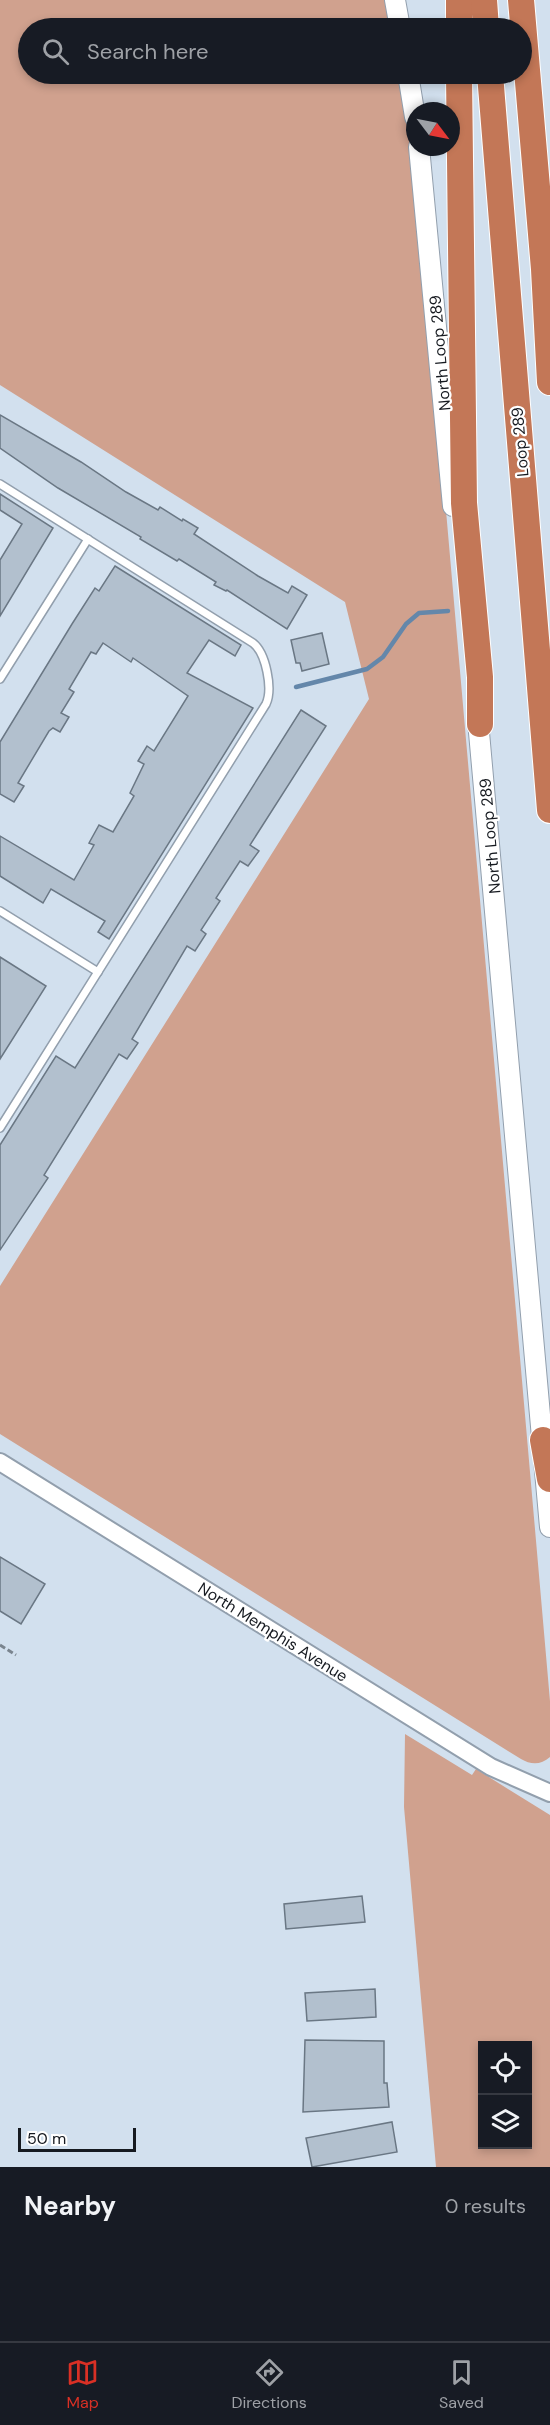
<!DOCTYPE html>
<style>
body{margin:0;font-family:"DM Sans",sans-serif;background:#242831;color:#f1f3f6}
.controls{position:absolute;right:18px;bottom:18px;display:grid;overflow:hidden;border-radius:0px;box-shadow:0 3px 9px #0003}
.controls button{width:54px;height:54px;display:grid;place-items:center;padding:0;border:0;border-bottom:2px solid #363941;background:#171b24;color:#f1f3f6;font:30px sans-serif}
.compass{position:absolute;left:406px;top:102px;width:54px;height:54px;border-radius:50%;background:#171b24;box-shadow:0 3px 9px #0003;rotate:122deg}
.scale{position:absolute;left:18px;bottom:15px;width:118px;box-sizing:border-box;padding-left:6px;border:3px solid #161a20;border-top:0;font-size:16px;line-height:21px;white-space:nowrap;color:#161a20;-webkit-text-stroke:4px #fff;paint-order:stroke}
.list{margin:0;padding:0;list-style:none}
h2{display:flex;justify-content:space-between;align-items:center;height:78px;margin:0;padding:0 24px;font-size:26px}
h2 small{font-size:20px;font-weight:400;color:#9ea1a6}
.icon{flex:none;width:33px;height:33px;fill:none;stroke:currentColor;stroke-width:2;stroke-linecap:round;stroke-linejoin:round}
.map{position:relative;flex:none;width:550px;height:2167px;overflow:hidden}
.search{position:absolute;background:#171b24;box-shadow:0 3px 9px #0003;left:18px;right:18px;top:18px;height:66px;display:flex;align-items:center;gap:15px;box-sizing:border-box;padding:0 21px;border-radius:33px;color:#9ea1a6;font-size:22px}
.sheet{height:174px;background:#171b24}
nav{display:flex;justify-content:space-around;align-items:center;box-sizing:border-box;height:84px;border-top:2px solid #363941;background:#171b24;font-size:16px;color:#9ea1a6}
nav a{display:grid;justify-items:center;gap:3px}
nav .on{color:#d93025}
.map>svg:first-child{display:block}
.green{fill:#d0a18e;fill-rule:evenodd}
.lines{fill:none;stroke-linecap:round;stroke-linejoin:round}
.stream{stroke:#6487aa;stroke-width:4.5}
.building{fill:#b2c0ce;stroke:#6a7784;stroke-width:1.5}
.service-casing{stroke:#929fad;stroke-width:10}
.tertiary-casing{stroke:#929fad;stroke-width:20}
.secondary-casing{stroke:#929fad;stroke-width:22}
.motorway-casing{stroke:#fff;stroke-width:28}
.path{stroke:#7a848e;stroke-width:3;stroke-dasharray:6 3;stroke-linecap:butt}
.service{stroke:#fff;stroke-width:7}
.tertiary{stroke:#fff;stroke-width:16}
.secondary{stroke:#fff;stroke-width:20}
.motorway{stroke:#c37757;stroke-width:26}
.labels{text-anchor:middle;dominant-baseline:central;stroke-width:4.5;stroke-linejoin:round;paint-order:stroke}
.street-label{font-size:16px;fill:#161a20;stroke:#fff}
</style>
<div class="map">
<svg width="550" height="2167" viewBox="0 0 550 2167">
<rect width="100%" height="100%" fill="#d2e0ee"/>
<g class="green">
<path d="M0,0H385L391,28H28V74H399L420,213L550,1701V1757C541,1765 531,1765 521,1759L0,1434V1286L369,699L345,602L0,385Z"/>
<path d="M405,1734L472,1775L476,1769L550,1815V2167H436L404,1807ZM482,2046H528V2144H482Z"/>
</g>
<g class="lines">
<polyline class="stream" points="296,687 367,669 383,657 406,624 419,613 448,611"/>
</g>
<g class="building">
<polygon points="0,415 81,462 126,492 158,510 160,507 182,521 183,519 198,528 194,534 258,576 288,593 292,586 307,595 287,629 227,590 226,591 214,585 216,582 179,559 177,561 140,539 141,537 58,488 0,448"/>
<polygon points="0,494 53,528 0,616 0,560 22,524 0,510"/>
<polygon points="115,566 241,645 235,656 209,640 187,673 253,708 109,939 98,932 105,921 51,889 43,903 0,876 0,836 74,880 94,845 89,843 99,825 113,832 134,796 130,793 144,764 138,761 147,746 154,751 188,696 133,658 131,662 103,643 96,654 91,652 69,689 74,692 61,713 69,717 60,732 53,728 49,731 18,783 24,786 14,802 0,794 0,742 72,624 95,588 99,591"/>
<polygon points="322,633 329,664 302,671 300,663 296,663 291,640"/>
<polygon points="301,710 326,726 250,845 259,851 248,866 240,861 216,898 220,901 201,930 206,934 195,951 187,946 132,1039 138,1043 127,1059 119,1054 44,1175 48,1178 0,1250 0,1145 56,1056 75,1068"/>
<polygon points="0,957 46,986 0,1059"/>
<polygon points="0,1557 45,1584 21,1624 0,1611"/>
<polygon points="362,1896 365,1922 286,1929 284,1904"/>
<polygon points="375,1989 376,2017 307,2021 305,1993"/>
<polygon points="305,2040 384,2041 384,2083 387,2083 389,2107 303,2112"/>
<polygon points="392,2122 397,2152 312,2167 306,2138"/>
</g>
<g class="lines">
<defs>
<g id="service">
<path d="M0,484L253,643C266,653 273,689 266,704L0,1128"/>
<polyline points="0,679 88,539"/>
<polyline points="0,911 98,972"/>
</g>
<polyline id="tertiary" points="0,1462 491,1767 550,1793"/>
<g id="secondary">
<polyline points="395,0 400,28"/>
<polyline points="408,74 415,117"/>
<polyline points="419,147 453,506"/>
<polyline points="477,710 550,1527"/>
</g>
<g id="motorway">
<polyline points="459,0 459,28"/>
<polyline points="484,0 486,28"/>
<polyline points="521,0 544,269 550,382"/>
<polyline points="459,74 464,503 480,677 480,724"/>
<polyline points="490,74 550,810"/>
<polyline points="543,1440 550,1479"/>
</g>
</defs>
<use href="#service" class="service-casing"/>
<use href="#tertiary" class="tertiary-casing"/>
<use href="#secondary" class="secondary-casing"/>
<use href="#motorway" class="motorway-casing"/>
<polyline class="path" points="0,1645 16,1655"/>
<use href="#service" class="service"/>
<use href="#tertiary" class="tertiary"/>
<use href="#secondary" class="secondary"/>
<use href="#motorway" class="motorway"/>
</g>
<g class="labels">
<g class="street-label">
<text transform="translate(440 353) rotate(-95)">North Loop 289</text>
<text transform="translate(520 442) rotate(-95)">Loop 289</text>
<text transform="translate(490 836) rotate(-95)">North Loop 289</text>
<text transform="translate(273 1632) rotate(32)">North Memphis Avenue</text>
</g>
</g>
</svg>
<div class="controls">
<button><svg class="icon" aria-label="locate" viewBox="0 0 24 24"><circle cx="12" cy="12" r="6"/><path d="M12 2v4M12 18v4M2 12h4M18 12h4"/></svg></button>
<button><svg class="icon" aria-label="layers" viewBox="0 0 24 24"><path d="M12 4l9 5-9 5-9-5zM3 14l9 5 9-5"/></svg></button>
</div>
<svg class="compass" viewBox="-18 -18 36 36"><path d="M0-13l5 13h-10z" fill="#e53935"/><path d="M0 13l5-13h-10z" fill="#9ea1a6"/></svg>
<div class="scale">50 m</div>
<div class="search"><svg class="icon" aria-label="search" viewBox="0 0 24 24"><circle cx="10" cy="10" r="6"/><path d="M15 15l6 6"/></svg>Search here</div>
</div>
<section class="sheet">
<h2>Nearby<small>0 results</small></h2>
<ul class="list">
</ul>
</section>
<nav>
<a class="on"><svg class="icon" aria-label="map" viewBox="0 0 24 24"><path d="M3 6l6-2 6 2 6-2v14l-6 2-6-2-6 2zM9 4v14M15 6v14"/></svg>Map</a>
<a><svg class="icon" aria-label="directions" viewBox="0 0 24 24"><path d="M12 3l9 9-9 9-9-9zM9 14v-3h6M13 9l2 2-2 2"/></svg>Directions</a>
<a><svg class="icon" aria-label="saved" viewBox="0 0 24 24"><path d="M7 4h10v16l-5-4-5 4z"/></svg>Saved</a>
</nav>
